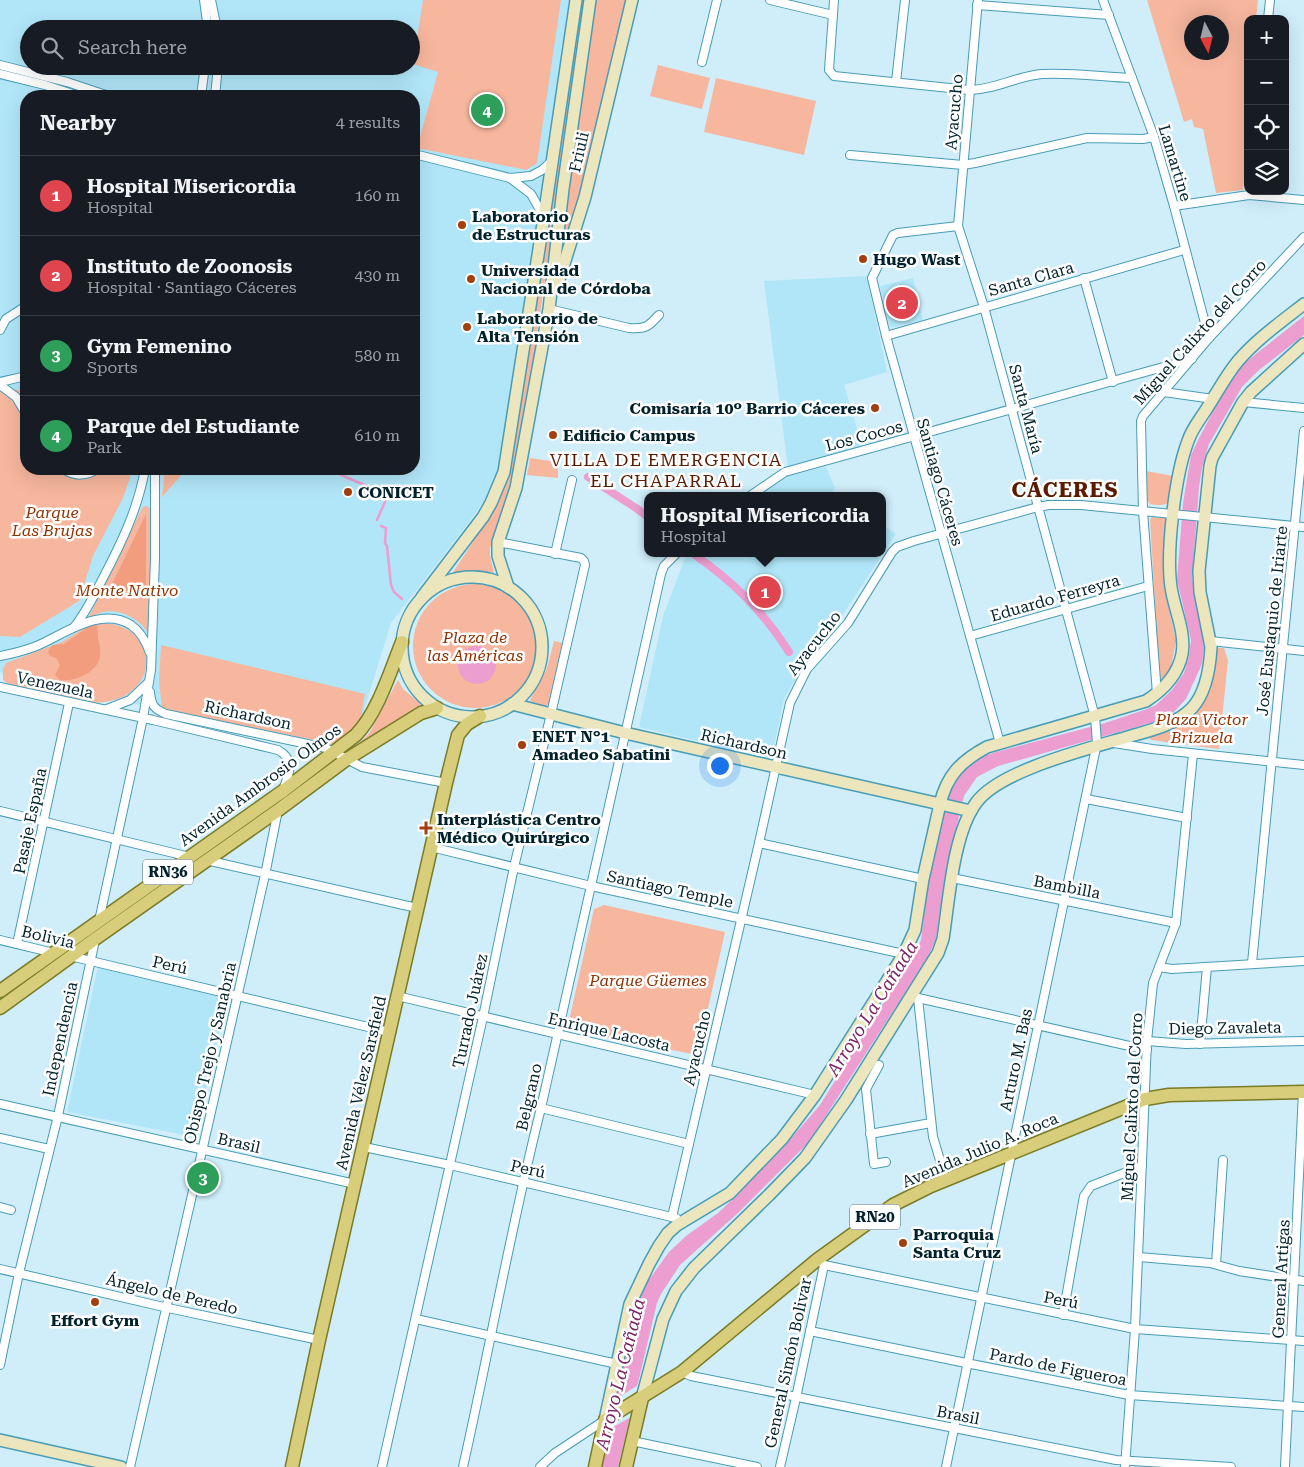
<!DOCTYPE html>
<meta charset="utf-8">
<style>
body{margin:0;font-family:"Roboto Serif",serif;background:#242831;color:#f1f3f6}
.controls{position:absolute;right:15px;top:15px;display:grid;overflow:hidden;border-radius:10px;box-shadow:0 5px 20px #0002}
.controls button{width:45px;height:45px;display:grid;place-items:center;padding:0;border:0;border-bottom:1px solid #363941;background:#171b24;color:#f1f3f6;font:25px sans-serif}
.compass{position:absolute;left:1184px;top:15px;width:45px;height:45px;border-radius:50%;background:#171b24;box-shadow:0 5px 20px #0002;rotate:173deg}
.you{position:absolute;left:719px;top:765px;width:18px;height:18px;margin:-12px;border:4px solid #fff;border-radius:50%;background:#1a73e8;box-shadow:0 0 0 8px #1a73e833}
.badge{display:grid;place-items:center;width:32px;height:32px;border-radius:50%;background:#cea28e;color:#fff;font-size:16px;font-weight:700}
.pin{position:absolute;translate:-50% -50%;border:2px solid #fff;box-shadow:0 1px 5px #0006}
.popup{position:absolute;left:644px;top:492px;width:242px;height:65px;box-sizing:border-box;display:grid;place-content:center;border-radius:10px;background:#171b24;filter:drop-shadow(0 1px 4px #0005);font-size:16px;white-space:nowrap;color:#9ea1a6}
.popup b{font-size:19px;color:#f1f3f6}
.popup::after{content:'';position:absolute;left:50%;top:100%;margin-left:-10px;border:10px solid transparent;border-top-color:#171b24}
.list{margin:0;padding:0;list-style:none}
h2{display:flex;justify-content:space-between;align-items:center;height:65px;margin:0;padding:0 20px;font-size:21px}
h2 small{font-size:16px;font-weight:400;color:#9ea1a6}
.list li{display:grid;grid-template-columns:32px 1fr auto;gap:15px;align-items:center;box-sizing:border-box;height:80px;padding:0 20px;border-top:1px solid #363941}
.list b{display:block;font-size:19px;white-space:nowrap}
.list p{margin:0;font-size:16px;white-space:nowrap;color:#9ea1a6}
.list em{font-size:16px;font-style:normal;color:#9ea1a6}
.icon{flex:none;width:28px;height:28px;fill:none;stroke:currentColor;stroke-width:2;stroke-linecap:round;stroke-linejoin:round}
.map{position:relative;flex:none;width:1304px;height:1467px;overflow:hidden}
.search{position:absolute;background:#171b24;box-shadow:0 5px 20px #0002;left:20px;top:20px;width:400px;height:55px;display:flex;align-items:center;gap:12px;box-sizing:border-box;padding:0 18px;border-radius:28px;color:#9ea1a6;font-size:19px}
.panel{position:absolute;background:#171b24;box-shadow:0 5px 20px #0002;left:20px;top:90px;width:400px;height:385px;border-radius:20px}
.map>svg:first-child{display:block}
.built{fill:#b1e6f8;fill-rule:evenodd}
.green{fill:#f7b69e;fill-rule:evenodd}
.forest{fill:#f29e7e}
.water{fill:#eb9ecf}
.pier{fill:#cfeefa}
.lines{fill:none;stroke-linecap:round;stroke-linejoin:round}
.stream{stroke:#eb9ecf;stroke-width:2.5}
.canal{stroke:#eb9ecf;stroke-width:8}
.street-casing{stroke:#489cb6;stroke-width:10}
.secondary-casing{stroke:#489cb6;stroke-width:14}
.primary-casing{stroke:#7b7b26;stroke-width:15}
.street{stroke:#fff;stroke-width:8}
.secondary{stroke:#ebe6bd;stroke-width:11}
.primary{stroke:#d7cd7a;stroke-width:12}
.poi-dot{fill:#a33f0f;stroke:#fff;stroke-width:2}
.labels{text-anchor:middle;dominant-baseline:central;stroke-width:5;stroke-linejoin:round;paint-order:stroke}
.shield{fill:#fff;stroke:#4c646b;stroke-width:1}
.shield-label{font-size:15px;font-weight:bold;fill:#00222c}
.street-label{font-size:16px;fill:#00222c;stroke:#fff}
.poi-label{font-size:16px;font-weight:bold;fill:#00222c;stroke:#fff;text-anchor:start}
.park-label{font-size:16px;font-style:italic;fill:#933200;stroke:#fff}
.neighbourhood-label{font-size:18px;letter-spacing:1px;fill:#5a1b00;stroke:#fff}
.water-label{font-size:18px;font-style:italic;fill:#7c2463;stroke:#fff}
.district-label{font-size:21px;font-weight:bold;letter-spacing:1px;fill:#5a1b00;stroke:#fff}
</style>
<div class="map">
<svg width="1304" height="1467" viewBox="0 0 1304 1467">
<rect width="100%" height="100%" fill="#cfeefa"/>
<g class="built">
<path d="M0,0H569L503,462L487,496L470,521L391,623L360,723L333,744L162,709L7,680L0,671ZM29,29H411V66H29ZM26,96H414V469H26Z"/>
<polygon points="867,276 887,372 844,385 862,445 788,468 764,281"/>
<polygon points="913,278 923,320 890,328 880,286"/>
<polygon points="826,467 835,488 829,496 759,496 787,476"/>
<polygon points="883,525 896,534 832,631 802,668 784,699 772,756 768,758 639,727 663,616 687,553 882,553"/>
<polygon points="98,966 227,998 195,1137 67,1112"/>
</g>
<g class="green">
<polygon points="423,0 561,0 537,163 526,170 417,148 438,72 413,64"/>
<path d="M581,0H586L517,471L490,548V556L494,573L472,572L450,577C472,542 499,508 510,468Z"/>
<polygon points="590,0 632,0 549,309"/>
<path d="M1147,0H1258L1256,19H1248V130L1243,190L1216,193L1203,129L1194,127L1192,119L1184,122ZM1192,22H1222V52H1192Z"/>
<polygon points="658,65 710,78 702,109 650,96"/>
<polygon points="716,78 816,101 804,155 704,132"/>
<polygon points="0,388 26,391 26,469 133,469 123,498 93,556 79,601 20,637 0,636"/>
<polygon points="530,458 558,462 558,478 527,475"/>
<polygon points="165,469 187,469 162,497"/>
<path d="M1146,471L1173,476L1168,503C1162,506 1156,505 1150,504L1147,500Z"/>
<path d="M146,506L150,508L151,511L149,634C140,619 120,608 103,612C98,613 93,616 88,619L142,508Z"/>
<polygon points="1152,517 1166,518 1168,523 1164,553 1164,573 1165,591 1176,641 1171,667 1160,684 1150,520"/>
<circle cx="475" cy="646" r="62"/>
<path d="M97,623C160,621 163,694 105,702C84,705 36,691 14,686L7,683L3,680V669L6,663L62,642L81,630Z"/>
<polygon points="554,641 563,643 551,702 545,707 534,705 530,700 547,668"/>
<polygon points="161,645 365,694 360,723 351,731 333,744 162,709 159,681"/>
<polygon points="1215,648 1224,648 1228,660 1219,749 1151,740 1148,737 1149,733 1194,710"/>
<polygon points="398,680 403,689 421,704 360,748 358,745 370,732"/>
<polygon points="604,905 725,932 699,1049 692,1054 577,1031 569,1021 594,909"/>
</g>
<g class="forest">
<polygon points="146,514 146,598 111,586"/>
<path d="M95,622C98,627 98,631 98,637C99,644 102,652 99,660C94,674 74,682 60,680L55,675L60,665L57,659L49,655L48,651L52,645L64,644Z"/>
</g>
<g class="water">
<polygon points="1304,316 1304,335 1258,371 1242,387 1209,444 1202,468 1199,487 1192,579 1203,633 1204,649 1202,664 1186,699 1172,714 1154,722 998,766 977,777 964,796 947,865 936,939 928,957 809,1142 738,1213 680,1265 661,1294 657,1303 618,1467 599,1467 635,1311 641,1294 648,1281 669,1252 686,1236 718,1213 737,1195 788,1142 820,1105 917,949 921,940 931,864 946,797 957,777 965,769 984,756 996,752 1105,723 1147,709 1156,705 1172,690 1184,673 1189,656 1191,640 1177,580 1183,503 1191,455 1198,440 1232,376 1247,361"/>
<circle cx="477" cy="665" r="19"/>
</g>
<polygon class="pier" points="640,1384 633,1416 604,1432 611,1402"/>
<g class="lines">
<g class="stream">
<polyline points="341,475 388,495 377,520"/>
<polyline points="381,526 386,528 385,543 387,546 391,585 394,592 402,599"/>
</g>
<g class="canal">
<polyline points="588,477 636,508 648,517"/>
<path d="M692,553C733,581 763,611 789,652"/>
</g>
<defs>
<g id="street">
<polyline points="204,0 208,29"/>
<polyline points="211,0 217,29"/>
<polyline points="770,0 833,15"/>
<path d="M834,0L829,70L834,76L969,90C994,90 1017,76 1042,74C1069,72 1104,77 1132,78"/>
<polyline points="1103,0 1154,137 1174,206 1209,338"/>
<polyline points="977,5 1109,15"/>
<polyline points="1268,19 1270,0"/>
<polyline points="702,62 717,0"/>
<polyline points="0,65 67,82 109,96"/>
<polyline points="0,74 45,85 79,96"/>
<polyline points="896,82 905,0"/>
<polyline points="201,96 205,66"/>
<polyline points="215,96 218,66"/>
<polyline points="414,154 510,178 531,176 542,170 552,161"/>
<polyline points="850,155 963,165 975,163 1087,138 1143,139 1154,137"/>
<polyline points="510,178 531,194 544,217"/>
<polyline points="1174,206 1249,195 1304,200"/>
<polyline points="958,226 898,233 893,235 872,278 886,336 1000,743"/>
<polyline points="1084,278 1113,382"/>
<path d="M549,309L629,328C646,329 648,327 659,315"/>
<polyline points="0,330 6,319 26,306"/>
<polyline points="886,336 1184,250"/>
<polyline points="0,382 26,376"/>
<polyline points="0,385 16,397 26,414"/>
<polyline points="1164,392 1213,399"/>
<polyline points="1243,402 1304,408"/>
<path d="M64,469C74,477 87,476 97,469"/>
<polyline points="750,496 785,472 1192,359"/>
<polyline points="555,554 572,480"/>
<path d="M75,626C86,612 94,596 102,580C121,544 138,509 145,469"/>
<polyline points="970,636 1148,586"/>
<polyline points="1210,641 1304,651"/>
<path d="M0,656C11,654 23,651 34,647C62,636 100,605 131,625C141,632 146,641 150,653"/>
<path d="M0,687L153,720L278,750C296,760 289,774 283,790"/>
<path d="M150,692C151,705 154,709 166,714L326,748L362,767L446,783"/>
<polyline points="1157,694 1143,511 1141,421 1143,416 1209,338 1304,237"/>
<polyline points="107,709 130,700 149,682"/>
<polyline points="1114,743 1152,749 1304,765"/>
<polyline points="1086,799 1187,818"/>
<polyline points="0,811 190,857"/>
<polyline points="759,843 923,879"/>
<polyline points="431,847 591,886 904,954"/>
<polyline points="206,860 417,908"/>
<polyline points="952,878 1176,923"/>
<polyline points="99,921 143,718 151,670 155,558 155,469"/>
<polyline points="0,940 54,953"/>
<polyline points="17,944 69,703"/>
<polyline points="70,956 389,1032"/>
<polyline points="1252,963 1304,431"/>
<polyline points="1159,967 1172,969 1304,961"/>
<polyline points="911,995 918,998 1147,1050"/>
<polyline points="397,996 815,1095"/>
<polyline points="918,998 933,1137 946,1180"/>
<polyline points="1147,1041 1186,1044 1304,1041"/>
<polyline points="1200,1044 1207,967"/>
<polyline points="879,1065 866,1089 874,1164 886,1162"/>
<polyline points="0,1104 355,1184"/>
<polyline points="541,1108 689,1144"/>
<polyline points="870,1134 931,1123"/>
<polyline points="0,1138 49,1149"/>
<polyline points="364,1147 450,1165 676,1218"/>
<polyline points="0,1207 11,1210"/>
<polyline points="672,1217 759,843 790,703 807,669 848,623 892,552 897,547 914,541 1038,507 1049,505 1081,505 1304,527"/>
<polyline points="1139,1257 1210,1263 1239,1271 1304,1281"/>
<polyline points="818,1259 824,1265 1135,1329 1304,1341"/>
<polyline points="1216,1264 1223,1160"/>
<polyline points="0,1269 168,1308 319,1340"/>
<polyline points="1063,1315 1084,1196 1091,1186 1142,1166"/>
<polyline points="416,1319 617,1364"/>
<polyline points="810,1331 966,1363 1129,1395 1304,1407"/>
<polyline points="0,1365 19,1273 58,1116 95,940"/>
<polyline points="682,1372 691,1376 1116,1460 1231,1467"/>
<polyline points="632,1441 757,1467"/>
<polyline points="130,1467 265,875 278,810"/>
<polyline points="382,1467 483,1017 514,867 551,714 585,565 584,561 581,558 498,542"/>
<path d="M463,1467C490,1347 511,1226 541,1108L649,628L661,574L664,566L677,553"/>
<polyline points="540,1467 555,1453 605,1420"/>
<polyline points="780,1467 796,1398 824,1265"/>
<polyline points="946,1467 1097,743 1095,717 984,307 958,226 978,0"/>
<polyline points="1125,1467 1135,1329 1147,1041 1153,983 1176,923 1193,754"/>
<polyline points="1285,1467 1303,1092"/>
</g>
<g id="secondary">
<polyline points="557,286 585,197 632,0"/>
<circle cx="472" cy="647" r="70"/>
<polyline points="508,587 498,556 498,542 516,488 549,309 563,189 590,0"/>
<polyline points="422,597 483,517 491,503 504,472 544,217 576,0"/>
<polyline points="512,704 625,733 971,811"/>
<path d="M642,1398L663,1319L676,1291L694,1268L769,1195L805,1158L846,1100L938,953L943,939C949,900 953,834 976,803C999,770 1091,748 1131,736C1152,730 1177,724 1192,708C1206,693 1210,666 1211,647L1200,592L1199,571L1210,466L1212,458L1243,402L1251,392L1304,344"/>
<path d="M605,1420L630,1304L649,1264L659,1246L668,1233L677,1225L730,1193L782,1139L815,1095L904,954L915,930L923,879L940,804C947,775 961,761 987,747L1146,701C1163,690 1178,675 1182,654C1186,632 1174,609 1171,587C1166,551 1175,475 1188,441C1192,428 1202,417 1209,405C1218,391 1227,374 1238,361C1257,339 1281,322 1304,304"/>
<polyline points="0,1440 121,1467"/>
</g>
<g id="primary">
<path d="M0,991L283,791L356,735C378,712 390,672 402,642"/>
<polyline points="0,1008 95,939 277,811 347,759 421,713 437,708"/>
<polyline points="292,1467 319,1340 446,783 458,735 467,724 480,716"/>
<polyline points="595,1467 605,1420 682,1372 818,1259 893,1205 931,1186 1145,1099 1169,1095 1304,1092"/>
<polyline points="626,1467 642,1398"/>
</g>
</defs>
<use href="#street" class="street-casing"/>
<use href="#secondary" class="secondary-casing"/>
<use href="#primary" class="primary-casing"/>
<use href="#street" class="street"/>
<use href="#secondary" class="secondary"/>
<use href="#primary" class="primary"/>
</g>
<g class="poi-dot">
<circle cx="462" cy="225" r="5"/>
<circle cx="863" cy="259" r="5"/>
<circle cx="471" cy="279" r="5"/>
<circle cx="467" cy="327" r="5"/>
<circle cx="875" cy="408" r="5"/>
<circle cx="553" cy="435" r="5"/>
<circle cx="348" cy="492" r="5"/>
<circle cx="522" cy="745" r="5"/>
<path d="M423.5 820.5h5v5h5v5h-5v5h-5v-5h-5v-5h5z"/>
<circle cx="903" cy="1243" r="5"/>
<circle cx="95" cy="1302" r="5"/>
</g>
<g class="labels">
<g class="shield">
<rect x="143" y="859.5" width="50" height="25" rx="4"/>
<rect x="850" y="1204.5" width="50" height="25" rx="4"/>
</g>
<g class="shield-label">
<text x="168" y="872">RN36</text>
<text x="875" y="1217">RN20</text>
</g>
<g class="street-label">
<text transform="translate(954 112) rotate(-85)">Ayacucho</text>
<text transform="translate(579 152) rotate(-77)">Friuli</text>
<text transform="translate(1175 163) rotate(73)">Lamartine</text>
<text transform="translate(1031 279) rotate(-16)">Santa Clara</text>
<text transform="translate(1200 332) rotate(-48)">Miguel Calixto del Corro</text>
<text transform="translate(1026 409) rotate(75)">Santa María</text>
<text transform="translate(864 436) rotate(-15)">Los Cocos</text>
<text transform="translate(940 482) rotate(74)">Santiago Cáceres</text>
<text transform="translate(1055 598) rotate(-16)">Eduardo Ferreyra</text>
<text transform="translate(1272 621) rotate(-84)">José Eustaquio de Iriarte</text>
<text transform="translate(814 643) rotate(-52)">Ayacucho</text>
<text transform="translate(55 685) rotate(12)">Venezuela</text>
<text transform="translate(248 715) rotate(12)">Richardson</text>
<text transform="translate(744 744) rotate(13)">Richardson</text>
<text transform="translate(260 785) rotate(-36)">Avenida Ambrosio Olmos</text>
<text transform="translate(30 821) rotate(-78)">Pasaje España</text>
<text transform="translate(1067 887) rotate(11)">Bambilla</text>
<text transform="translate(670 889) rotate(12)">Santiago Temple</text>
<text transform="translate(48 937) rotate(13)">Bolivia</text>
<text transform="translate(170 965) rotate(13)">Perú</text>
<text transform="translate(470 1011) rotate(-78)">Turrado Juárez</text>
<text transform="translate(1225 1028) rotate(-1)">Diego Zavaleta</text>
<text transform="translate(609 1032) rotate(13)">Enrique Lacosta</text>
<text transform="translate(60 1039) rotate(-78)">Independencia</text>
<text transform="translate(697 1048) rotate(-77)">Ayacucho</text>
<text transform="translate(210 1053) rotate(-77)">Obispo Trejo y Sanabria</text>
<text transform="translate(1016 1060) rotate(-78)">Arturo M. Bas</text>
<text transform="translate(361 1083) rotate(-77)">Avenida Vélez Sarsfield</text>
<text transform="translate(529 1097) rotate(-77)">Belgrano</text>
<text transform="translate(1132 1107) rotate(-87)">Miguel Calixto del Corro</text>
<text transform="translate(239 1143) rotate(13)">Brasil</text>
<text transform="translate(980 1150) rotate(-23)">Avenida Julio A. Roca</text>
<text transform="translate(528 1169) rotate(13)">Perú</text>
<text transform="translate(1281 1279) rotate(-87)">General Artigas</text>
<text transform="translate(172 1294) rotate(13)">Ángelo de Peredo</text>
<text transform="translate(1061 1300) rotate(11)">Perú</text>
<text transform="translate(788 1363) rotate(-78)">General Simón Bolivar</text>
<text transform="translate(1058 1367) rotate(11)">Pardo de Figueroa</text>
<text transform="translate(958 1415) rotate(11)">Brasil</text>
</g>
<g class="poi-label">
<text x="472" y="216">Laboratorio<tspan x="472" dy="18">de Estructuras</tspan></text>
<text x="873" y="259">Hugo Wast</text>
<text x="481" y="270">Universidad<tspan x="481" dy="18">Nacional de Córdoba</tspan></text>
<text x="477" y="318">Laboratorio de<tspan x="477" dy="18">Alta Tensión</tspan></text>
<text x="865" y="408" text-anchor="end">Comisaría 10º Barrio Cáceres</text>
<text x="563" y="435">Edificio Campus</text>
<text x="358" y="492">CONICET</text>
<text x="532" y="736">ENET N°1<tspan x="532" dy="18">Amadeo Sabatini</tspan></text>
<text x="437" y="819">Interplástica Centro<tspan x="437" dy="18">Médico Quirúrgico</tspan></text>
<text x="913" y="1234">Parroquia<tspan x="913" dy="18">Santa Cruz</tspan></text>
<text x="95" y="1320" text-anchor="middle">Effort Gym</text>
</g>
<g class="park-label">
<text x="52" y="512">Parque<tspan x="52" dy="18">Las Brujas</tspan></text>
<text x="127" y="590">Monte Nativo</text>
<text x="475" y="637">Plaza de<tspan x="475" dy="18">las Américas</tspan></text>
<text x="1202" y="719">Plaza Victor<tspan x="1202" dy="18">Brizuela</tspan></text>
<text x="648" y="980">Parque Güemes</text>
</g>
<g class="neighbourhood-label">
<text x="666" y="459">VILLA DE EMERGENCIA<tspan x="666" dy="21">EL CHAPARRAL</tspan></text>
</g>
<g class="water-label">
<text transform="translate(872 1008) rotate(-58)">Arroyo La Cañada</text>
<text transform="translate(620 1374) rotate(-76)">Arroyo La Cañada</text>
</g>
<g class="district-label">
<text x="1065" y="490">CÁCERES</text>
</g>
</g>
</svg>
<div class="controls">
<button>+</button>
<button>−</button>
<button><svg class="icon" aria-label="locate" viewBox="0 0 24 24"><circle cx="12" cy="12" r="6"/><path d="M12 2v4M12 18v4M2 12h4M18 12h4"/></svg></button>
<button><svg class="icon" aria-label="layers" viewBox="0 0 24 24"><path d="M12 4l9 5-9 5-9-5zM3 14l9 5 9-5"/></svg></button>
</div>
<svg class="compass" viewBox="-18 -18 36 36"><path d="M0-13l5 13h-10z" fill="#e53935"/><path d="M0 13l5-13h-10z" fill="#9ea1a6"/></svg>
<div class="you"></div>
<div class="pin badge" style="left:765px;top:592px;background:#e0444e">1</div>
<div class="popup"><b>Hospital Misericordia</b>Hospital</div>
<div class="pin badge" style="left:902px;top:303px;background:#e0444e">2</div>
<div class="pin badge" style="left:203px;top:1178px;background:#2e9e5b">3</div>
<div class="pin badge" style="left:487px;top:110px;background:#2e9e5b">4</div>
<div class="search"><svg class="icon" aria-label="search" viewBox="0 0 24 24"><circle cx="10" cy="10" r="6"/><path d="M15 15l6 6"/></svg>Search here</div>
<section class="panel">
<h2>Nearby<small>4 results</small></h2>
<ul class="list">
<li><span class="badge" style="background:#e0444e">1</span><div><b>Hospital Misericordia</b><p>Hospital</p></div><em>160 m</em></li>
<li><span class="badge" style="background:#e0444e">2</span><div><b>Instituto de Zoonosis</b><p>Hospital · Santiago Cáceres</p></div><em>430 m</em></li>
<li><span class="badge" style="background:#2e9e5b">3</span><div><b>Gym Femenino</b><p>Sports</p></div><em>580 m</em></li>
<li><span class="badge" style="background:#2e9e5b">4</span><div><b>Parque del Estudiante</b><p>Park</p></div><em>610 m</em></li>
</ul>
</section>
</div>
